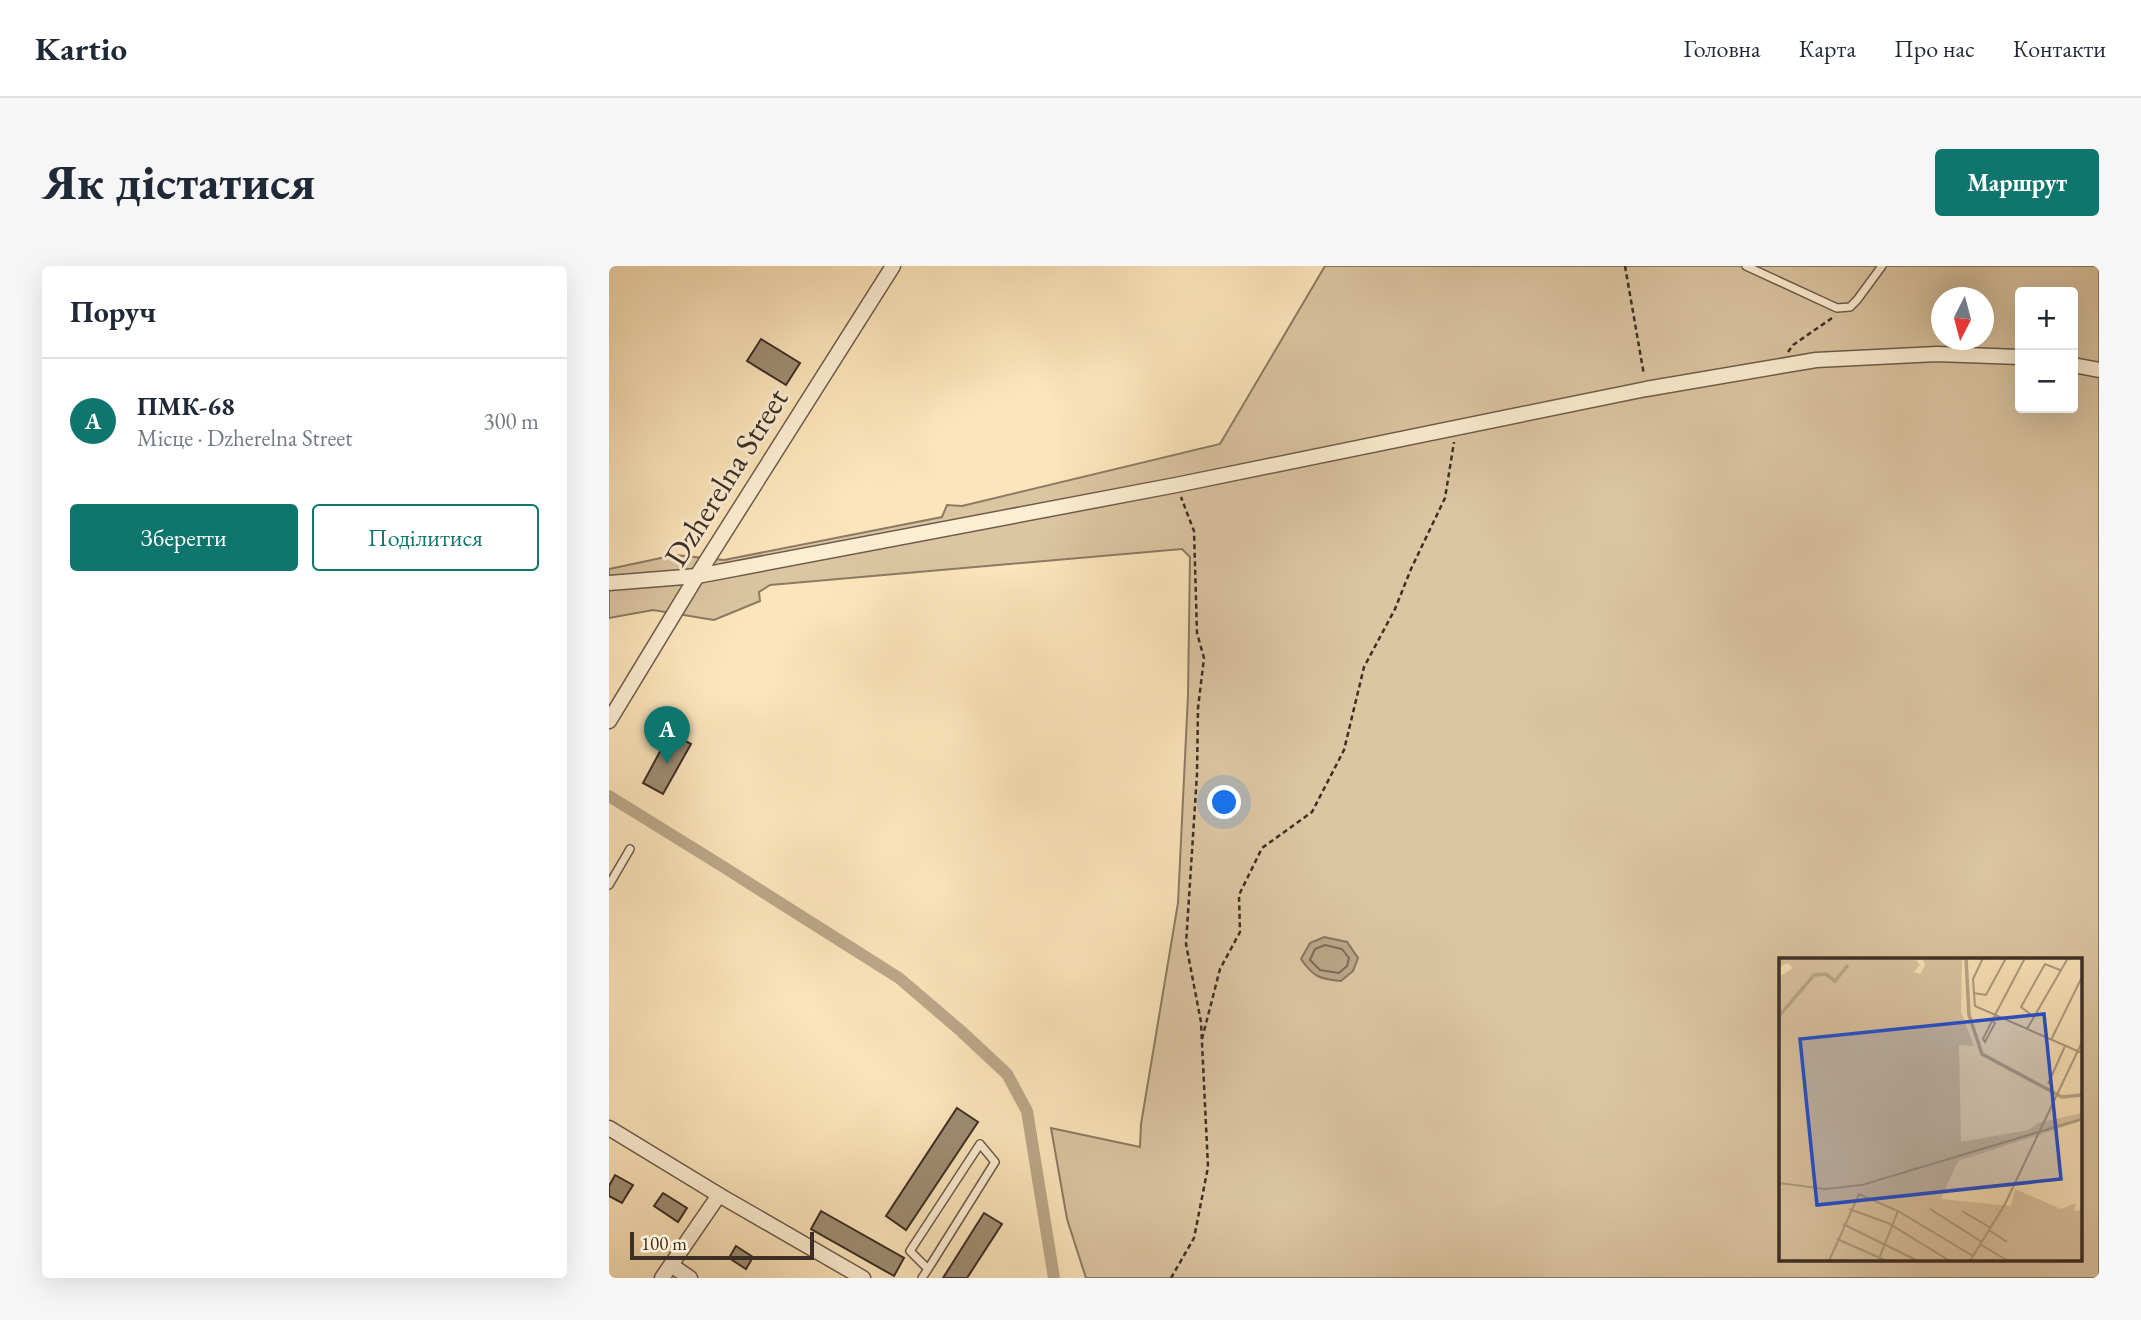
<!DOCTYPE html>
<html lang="uk">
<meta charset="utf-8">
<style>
body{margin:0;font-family:"EB Garamond",serif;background:#f6f6f7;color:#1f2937}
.controls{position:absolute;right:21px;top:21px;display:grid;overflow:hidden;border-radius:7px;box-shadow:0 7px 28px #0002}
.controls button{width:63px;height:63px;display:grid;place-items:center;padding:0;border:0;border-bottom:2px solid #e0e1e3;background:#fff;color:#1f2937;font:35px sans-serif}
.compass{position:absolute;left:1322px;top:21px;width:63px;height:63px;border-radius:50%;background:#fff;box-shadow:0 7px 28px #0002;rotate:186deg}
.scale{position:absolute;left:21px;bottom:18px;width:184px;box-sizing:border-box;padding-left:7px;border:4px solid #3d2f27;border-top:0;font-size:19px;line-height:24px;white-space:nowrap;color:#3d2f27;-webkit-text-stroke:5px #fdeed3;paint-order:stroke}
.you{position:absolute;left:616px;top:537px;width:24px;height:24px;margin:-18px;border:5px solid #fff;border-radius:50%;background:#1a73e8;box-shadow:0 0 0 10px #1a73e833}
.badge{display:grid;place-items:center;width:46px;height:46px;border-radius:50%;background:#0f766e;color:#fff;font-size:23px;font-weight:700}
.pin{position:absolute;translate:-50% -58px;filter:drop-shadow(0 2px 4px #0008)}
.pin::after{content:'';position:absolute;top:37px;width:24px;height:21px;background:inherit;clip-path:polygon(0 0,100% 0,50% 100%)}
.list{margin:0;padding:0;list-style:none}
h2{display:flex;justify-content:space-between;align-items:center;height:91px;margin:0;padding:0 28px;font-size:30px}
h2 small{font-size:23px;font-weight:400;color:#747a83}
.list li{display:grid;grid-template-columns:46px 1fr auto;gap:21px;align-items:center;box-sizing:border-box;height:126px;padding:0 28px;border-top:2px solid #e0e1e3}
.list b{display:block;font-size:26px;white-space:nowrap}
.list p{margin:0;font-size:23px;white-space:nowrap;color:#747a83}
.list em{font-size:23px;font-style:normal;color:#747a83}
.actions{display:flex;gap:14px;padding:21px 28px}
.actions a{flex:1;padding:16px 0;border:2px solid #0f766e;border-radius:7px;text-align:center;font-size:24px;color:#0f766e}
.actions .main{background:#0f766e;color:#fff}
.map{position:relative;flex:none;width:1490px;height:1012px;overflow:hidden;border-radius:7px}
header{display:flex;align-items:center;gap:42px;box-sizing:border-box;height:98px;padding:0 35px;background:#fff;border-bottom:2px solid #e0e1e3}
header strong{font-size:33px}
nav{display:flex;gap:38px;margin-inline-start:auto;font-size:24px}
.intro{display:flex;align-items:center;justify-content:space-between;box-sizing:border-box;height:168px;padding:0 42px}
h1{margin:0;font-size:49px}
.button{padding:18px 32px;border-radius:7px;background:#0f766e;color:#fff;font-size:24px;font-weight:700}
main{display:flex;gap:42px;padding:0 42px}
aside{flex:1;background:#fff;border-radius:7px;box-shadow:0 7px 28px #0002}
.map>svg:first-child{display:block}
.green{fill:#dcc6a2;stroke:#8c7a64;stroke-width:2;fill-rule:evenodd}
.water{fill:#bba789;stroke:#897762;stroke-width:2}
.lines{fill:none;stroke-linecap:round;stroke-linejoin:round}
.shore{stroke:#7c6b58;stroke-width:2}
.canal{stroke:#bba789;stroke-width:12}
.building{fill:#a08e74;stroke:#3d2f27;stroke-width:2}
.lane-casing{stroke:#6d5c4c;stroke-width:10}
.street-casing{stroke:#6d5c4c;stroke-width:17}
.path{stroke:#3d2f27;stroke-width:2.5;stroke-dasharray:5 3.5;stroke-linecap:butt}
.lane{stroke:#fdeed3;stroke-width:7}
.street{stroke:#fdeed3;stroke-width:14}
.labels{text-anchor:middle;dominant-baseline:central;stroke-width:6;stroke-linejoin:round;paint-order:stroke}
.street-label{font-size:32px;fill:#3d2f27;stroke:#fdeed3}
.inset-river{fill:none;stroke:#bba789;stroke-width:3.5}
.inset-road{fill:none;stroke:#b09c80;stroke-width:2}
.view{fill:#1d4ed8;fill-opacity:0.15;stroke:#1d4ed8;stroke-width:3.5}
.inset-edge{fill:none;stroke:#3d2f27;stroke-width:3.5}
</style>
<header>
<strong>Kartio</strong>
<nav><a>Головна</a><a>Карта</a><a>Про нас</a><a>Контакти</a></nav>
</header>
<div class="intro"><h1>Як дістатися</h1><a class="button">Маршрут</a></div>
<main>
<aside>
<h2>Поруч<small></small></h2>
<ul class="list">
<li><span class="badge">A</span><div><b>ПМК-68</b><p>Місце · Dzherelna Street</p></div><em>300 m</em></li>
</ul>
<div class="actions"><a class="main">Зберегти</a><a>Поділитися</a></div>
</aside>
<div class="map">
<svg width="1490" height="1012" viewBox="0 0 1490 1012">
<rect width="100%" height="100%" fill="#fce5bb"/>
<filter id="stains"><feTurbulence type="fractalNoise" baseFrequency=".00286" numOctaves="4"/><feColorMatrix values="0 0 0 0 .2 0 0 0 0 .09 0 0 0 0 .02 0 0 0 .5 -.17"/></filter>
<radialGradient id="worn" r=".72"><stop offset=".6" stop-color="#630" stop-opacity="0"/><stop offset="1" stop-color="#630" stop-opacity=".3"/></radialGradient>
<path class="green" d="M716,0H1490V1012H477L458,953L442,862L531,881L532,858L569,637L579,429L581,291L573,283L161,319L150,326L151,335L105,354L44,344L0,352V303L66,289L115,294L333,251L338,239L353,240L611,178ZM1411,26H1464V142H1411ZM1332,32H1374V74H1332ZM1171,694H1471V993H1171Z"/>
<path class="water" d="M715,671L738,676L749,692L744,705L732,715C711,713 704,711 692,693L701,677Z"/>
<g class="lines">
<polygon class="shore" points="716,679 733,683 740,692 738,700 730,707 711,704 701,694 706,683"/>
<polyline class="canal" points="0,530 113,600 290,712 352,765 398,808 418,845 445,1012"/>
</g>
<g class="building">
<polygon points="152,73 191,97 177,119 138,95"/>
<polygon points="61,467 82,478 54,528 34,517"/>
<polygon points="348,842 369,856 297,964 277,950"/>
<polygon points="6,909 24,919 13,937 0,930 0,920"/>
<polygon points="54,927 78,942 69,956 45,940"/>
<polygon points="212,945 295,992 285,1010 202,963"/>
<polygon points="375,947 393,958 358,1012 334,1012"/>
<polygon points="127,980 144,991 137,1003 120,992"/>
</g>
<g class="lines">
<defs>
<g id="lane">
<polyline points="1137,0 1228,42 1241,41 1248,34 1273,0"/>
<polyline points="0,619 21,583"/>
<polyline points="313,1012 319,1003 386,896 371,878 301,985 319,1003"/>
</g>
<g id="street">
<polyline points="1464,99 1490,104"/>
<polyline points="0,317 88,310 567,219 1037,123 1207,94 1328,88 1411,91"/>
<polyline points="0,455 88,310 284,0"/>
<polyline points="0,862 110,929 254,1012"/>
<polyline points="62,999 81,1012"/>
<polyline points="53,1012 110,929"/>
</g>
</defs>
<use href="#lane" class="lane-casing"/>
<use href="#street" class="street-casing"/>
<g class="path">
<polyline points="1016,0 1035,109"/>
<polyline points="1179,86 1184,79 1226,50"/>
<polyline points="593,773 611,703 631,666 630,629 653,582 703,546 735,484 755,401 786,343 802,303 836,232 845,176"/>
<polyline points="562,1012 585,972 599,901 592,756 577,678 588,508 589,442 595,392 588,367 585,265 572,231"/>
</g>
<use href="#lane" class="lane"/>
<use href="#street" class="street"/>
</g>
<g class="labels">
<g class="street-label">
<text transform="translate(117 211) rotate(-58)">Dzherelna Street</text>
</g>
</g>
<g transform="translate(1170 692)">
<rect width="303" height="303" fill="#fce5bb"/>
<path d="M0,0H136L141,7L135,14L141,16L146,8L144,0H183L182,54L195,88L180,87L182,184L250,172L259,165L303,155V163L179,203L162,241L232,248L236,231L282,251L297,245L295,253L303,252V303H0V19L14,10L9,5L0,9Z" fill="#dcc6a2"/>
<path class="inset-river" d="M187,0L190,57L203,96L283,139L303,137M0,58L35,17L47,16L56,23L69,7"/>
<path class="inset-road" d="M204,0L194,21L196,48L303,95M194,35L207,37L227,0M255,59L242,49L266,6L281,12M213,63L216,65L206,84L204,81L216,57L246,0M248,71L289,0M272,82L303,19M269,126L286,88M0,225L46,231L83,227L303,161M70,251L109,265L171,303M151,251L203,284M119,253L194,298M183,253L212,270M64,266L139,303M210,272L228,284M58,281L108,303M201,286L229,303M50,303L80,236L119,253L99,303M191,303L226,246L303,84"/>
<path class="view" d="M265,56L282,221L38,247L21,81Z"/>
<rect width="303" height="303" class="inset-edge"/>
</g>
<rect width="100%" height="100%" filter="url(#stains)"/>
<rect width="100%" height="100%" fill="url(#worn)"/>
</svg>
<div class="controls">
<button>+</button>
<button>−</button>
</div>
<svg class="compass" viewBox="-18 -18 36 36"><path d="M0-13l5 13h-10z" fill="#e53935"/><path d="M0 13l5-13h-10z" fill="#747a83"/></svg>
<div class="scale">100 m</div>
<div class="you"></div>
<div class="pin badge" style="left:58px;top:498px">A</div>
</div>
</main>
